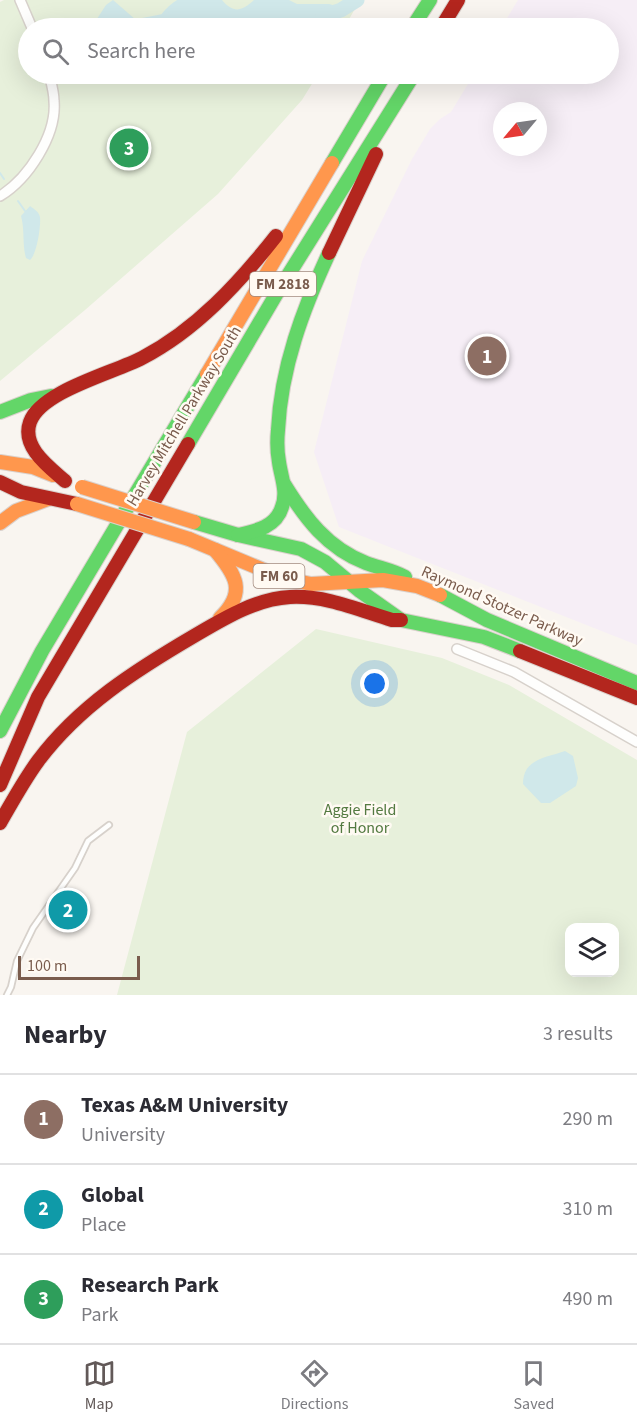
<!DOCTYPE html>
<style>
body{margin:0;font-family:"Source Sans 3",sans-serif;background:#f7f7f7;color:#2b2b33}
.controls{position:absolute;right:18px;bottom:18px;display:grid;overflow:hidden;border-radius:12px;box-shadow:0 6px 24px #0002}
.controls button{width:54px;height:54px;display:grid;place-items:center;padding:0;border:0;border-bottom:2px solid #e1e1e2;background:#fff;color:#2b2b33;font:30px sans-serif}
.compass{position:absolute;left:493px;top:102px;width:54px;height:54px;border-radius:50%;background:#fff;box-shadow:0 6px 24px #0002;rotate:241deg}
.scale{position:absolute;left:18px;bottom:15px;width:122px;box-sizing:border-box;padding-left:6px;border:3px solid #7a5c4d;border-top:0;font-size:16px;line-height:21px;white-space:nowrap;color:#7a5c4d;-webkit-text-stroke:4px #fffaf3;paint-order:stroke}
.you{position:absolute;left:375px;top:684px;width:21px;height:21px;margin:-15px;border:4px solid #fff;border-radius:50%;background:#1a73e8;box-shadow:0 0 0 9px #1a73e833}
.badge{display:grid;place-items:center;width:39px;height:39px;border-radius:50%;background:#625958;color:#fff;font-size:20px;font-weight:700}
.pin{position:absolute;translate:-50% -50%;border:3px solid #fff;box-shadow:0 2px 6px #0006}
.list{margin:0;padding:0;list-style:none}
h2{display:flex;justify-content:space-between;align-items:center;height:78px;margin:0;padding:0 24px;font-size:26px}
h2 small{font-size:20px;font-weight:400;color:#7c7c81}
.list li{display:grid;grid-template-columns:39px 1fr auto;gap:18px;align-items:center;box-sizing:border-box;height:90px;padding:0 24px;border-top:2px solid #e1e1e2}
.list b{display:block;font-size:22px;white-space:nowrap}
.list p{margin:0;font-size:20px;white-space:nowrap;color:#7c7c81}
.list em{font-size:20px;font-style:normal;color:#7c7c81}
.icon{flex:none;width:33px;height:33px;fill:none;stroke:currentColor;stroke-width:2;stroke-linecap:round;stroke-linejoin:round}
.map{position:relative;flex:none;width:637px;height:995px;overflow:hidden}
.search{position:absolute;background:#fff;box-shadow:0 6px 24px #0002;left:18px;right:18px;top:18px;height:66px;display:flex;align-items:center;gap:15px;box-sizing:border-box;padding:0 21px;border-radius:33px;color:#7c7c81;font-size:22px}
.sheet{height:348px;background:#fff}
nav{display:flex;justify-content:space-around;align-items:center;box-sizing:border-box;height:84px;border-top:2px solid #e1e1e2;background:#fff;font-size:16px;color:#7c7c81}
nav a{display:grid;justify-items:center;gap:3px}
nav .on{color:#625958}
.map>svg:first-child{display:block}
.education{fill:#f6eef6;fill-rule:evenodd}
.green{fill:#e7f0db;fill-rule:evenodd}
.water{fill:#d0e8ea}
.lines{fill:none;stroke-linecap:round;stroke-linejoin:round}
.stream{stroke:#d0e8ea;stroke-width:2}
.river{stroke:#d0e8ea;stroke-width:15}
.lane-casing{stroke:#d7d1cb;stroke-width:8}
.street-casing{stroke:#d7d1cb;stroke-width:12}
.fast-casing{stroke:#dad1cc;stroke-width:16}
.slow-casing{stroke:#dad1cc;stroke-width:16}
.jam-casing{stroke:#dad1cc;stroke-width:16}
.lane{stroke:#fefefd;stroke-width:4.5}
.street{stroke:#fefefd;stroke-width:9}
.fast{stroke:#63d668;stroke-width:14}
.slow{stroke:#ff974d;stroke-width:14}
.jam{stroke:#b3261e;stroke-width:14}
.slow-bridge-casing{stroke:#dad1cc;stroke-width:16;stroke-linecap:butt}
.slow-bridge{stroke:#ff974d;stroke-width:14}
.labels{text-anchor:middle;dominant-baseline:central;stroke-width:5;stroke-linejoin:round;paint-order:stroke}
.shield{fill:#fffaf3;stroke:#a28b7f;stroke-width:1.5}
.shield-label{font-size:15px;font-weight:bold;fill:#7a5c4d}
.street-label{font-size:16px;fill:#7a5c4d;stroke:#fffaf3}
.park-label{font-size:16px;fill:#537a41;stroke:#fffaf3}
</style>
<div class="map">
<svg width="637" height="995" viewBox="0 0 637 995">
<rect width="100%" height="100%" fill="#f9f5f0"/>
<path class="education" d="M518,0H637V645L339,527L314,452L362,261L412,159L430,129L440,119L451,112L474,74H608V28H501ZM502,111H538V147H502Z"/>
<g class="green">
<polygon points="4,0 360,0 344,28 28,28 28,74 318,74 302,100 218,194 85,310 0,381 0,2"/>
<path d="M316,629L442,658L509,685L637,760V995H117L187,732ZM570,928H614V972H570Z"/>
</g>
<g class="water">
<polygon points="113,0 136,20 137,28 91,28 106,5"/>
<path d="M177,0H222C233,13 241,12 254,0H289L297,4H329L340,7L342,12L333,28H244C224,7 217,27 196,28C184,30 170,29 157,28C156,17 168,6 177,0Z"/>
<path d="M30,206C34,209 39,212 40,217C41,226 37,254 30,260L26,258C22,244 25,230 21,216Z"/>
<path d="M565,751L573,756L578,778L576,786L550,803H541L523,784C523,759 545,758 565,751Z"/>
</g>
<g class="lines">
<g class="stream">
<polyline points="0,173 4,179"/>
<polyline points="18,201 25,211"/>
</g>
<g class="river">
<polyline points="323,16 341,10 357,0"/>
<polyline points="129,28 176,19"/>
</g>
<defs>
<polyline id="lane" points="7,995 11,987 17,961 33,928 75,868 88,841 109,825"/>
<g id="street">
<polyline points="20,0 32,28"/>
<path d="M0,196C28,179 57,135 54,101C54,92 51,82 49,74"/>
<polyline points="457,649 514,672 637,742"/>
</g>
<g id="fast">
<polyline points="412,28 430,0"/>
<polyline points="332,163 385,74"/>
<polyline points="0,412 31,400 51,396"/>
<polyline points="188,444 277,293 414,74"/>
<path d="M284,484C305,518 327,548 366,563C379,568 392,570 405,577"/>
<polyline points="194,522 238,535 301,549 325,562 360,591 401,620 484,637 520,651"/>
<path d="M238,535C256,531 276,527 282,507C288,492 281,477 279,462C277,451 277,440 278,430C281,367 303,309 329,253"/>
<polyline points="440,595 487,620 637,683"/>
<polyline points="0,731 42,651 207,374"/>
</g>
<g id="slow">
<polyline points="207,374 332,163"/>
<polyline points="0,462 33,467 53,475"/>
<polyline points="0,523 16,511 48,499"/>
<polyline points="189,539 283,578 311,584 383,580 417,586 440,595"/>
<path d="M215,550C236,575 247,592 220,618"/>
</g>
<g id="jam">
<polyline points="441,28 458,0"/>
<polyline points="329,253 376,154"/>
<path d="M65,481C49,467 21,447 30,422C41,391 113,373 142,358C196,330 239,283 276,236"/>
<polyline points="0,482 21,492 77,504"/>
<polyline points="520,651 637,698"/>
<polyline points="0,785 38,697 188,444"/>
<path d="M0,823C12,802 24,780 38,761C79,706 136,670 194,636C223,619 255,599 290,597C325,595 359,610 392,620H401"/>
</g>
</defs>
<use href="#lane" class="lane-casing"/>
<use href="#street" class="street-casing"/>
<use href="#fast" class="fast-casing"/>
<use href="#slow" class="slow-casing"/>
<use href="#jam" class="jam-casing"/>
<use href="#lane" class="lane"/>
<use href="#street" class="street"/>
<use href="#fast" class="fast"/>
<use href="#slow" class="slow"/>
<use href="#jam" class="jam"/>
<defs>
<g id="slow-bridge">
<polyline points="82,487 194,522"/>
<polyline points="77,504 189,539"/>
</g>
</defs>
<use href="#slow-bridge" class="slow-bridge-casing"/>
<use href="#slow-bridge" class="slow-bridge"/>
</g>
<g class="labels">
<g class="shield">
<rect x="250" y="272" width="66" height="24" rx="4.5"/>
<rect x="253.5" y="564" width="51" height="24" rx="4.5"/>
</g>
<g class="shield-label">
<text x="283" y="284">FM 2818</text>
<text x="279" y="576">FM 60</text>
</g>
<g class="street-label">
<text transform="translate(184 416) rotate(-59)">Harvey Mitchell Parkway South</text>
<text transform="translate(502 606) rotate(24)">Raymond Stotzer Parkway</text>
</g>
<g class="park-label">
<text x="360" y="810">Aggie Field<tspan x="360" dy="18">of Honor</tspan></text>
</g>
</g>
</svg>
<div class="controls">
<button><svg class="icon" aria-label="layers" viewBox="0 0 24 24"><path d="M12 4l9 5-9 5-9-5zM3 14l9 5 9-5"/></svg></button>
</div>
<svg class="compass" viewBox="-18 -18 36 36"><path d="M0-13l5 13h-10z" fill="#e53935"/><path d="M0 13l5-13h-10z" fill="#7c7c81"/></svg>
<div class="scale">100 m</div>
<div class="you"></div>
<div class="pin badge" style="left:487px;top:356px;background:#8d6e63">1</div>
<div class="pin badge" style="left:68px;top:910px;background:#0f9aa8">2</div>
<div class="pin badge" style="left:129px;top:148px;background:#2e9e5b">3</div>
<div class="search"><svg class="icon" aria-label="search" viewBox="0 0 24 24"><circle cx="10" cy="10" r="6"/><path d="M15 15l6 6"/></svg>Search here</div>
</div>
<section class="sheet">
<h2>Nearby<small>3 results</small></h2>
<ul class="list">
<li><span class="badge" style="background:#8d6e63">1</span><div><b>Texas A&amp;M University</b><p>University</p></div><em>290 m</em></li>
<li><span class="badge" style="background:#0f9aa8">2</span><div><b>Global</b><p>Place</p></div><em>310 m</em></li>
<li><span class="badge" style="background:#2e9e5b">3</span><div><b>Research Park</b><p>Park</p></div><em>490 m</em></li>
</ul>
</section>
<nav>
<a class="on"><svg class="icon" aria-label="map" viewBox="0 0 24 24"><path d="M3 6l6-2 6 2 6-2v14l-6 2-6-2-6 2zM9 4v14M15 6v14"/></svg>Map</a>
<a><svg class="icon" aria-label="directions" viewBox="0 0 24 24"><path d="M12 3l9 9-9 9-9-9zM9 14v-3h6M13 9l2 2-2 2"/></svg>Directions</a>
<a><svg class="icon" aria-label="saved" viewBox="0 0 24 24"><path d="M7 4h10v16l-5-4-5 4z"/></svg>Saved</a>
</nav>
